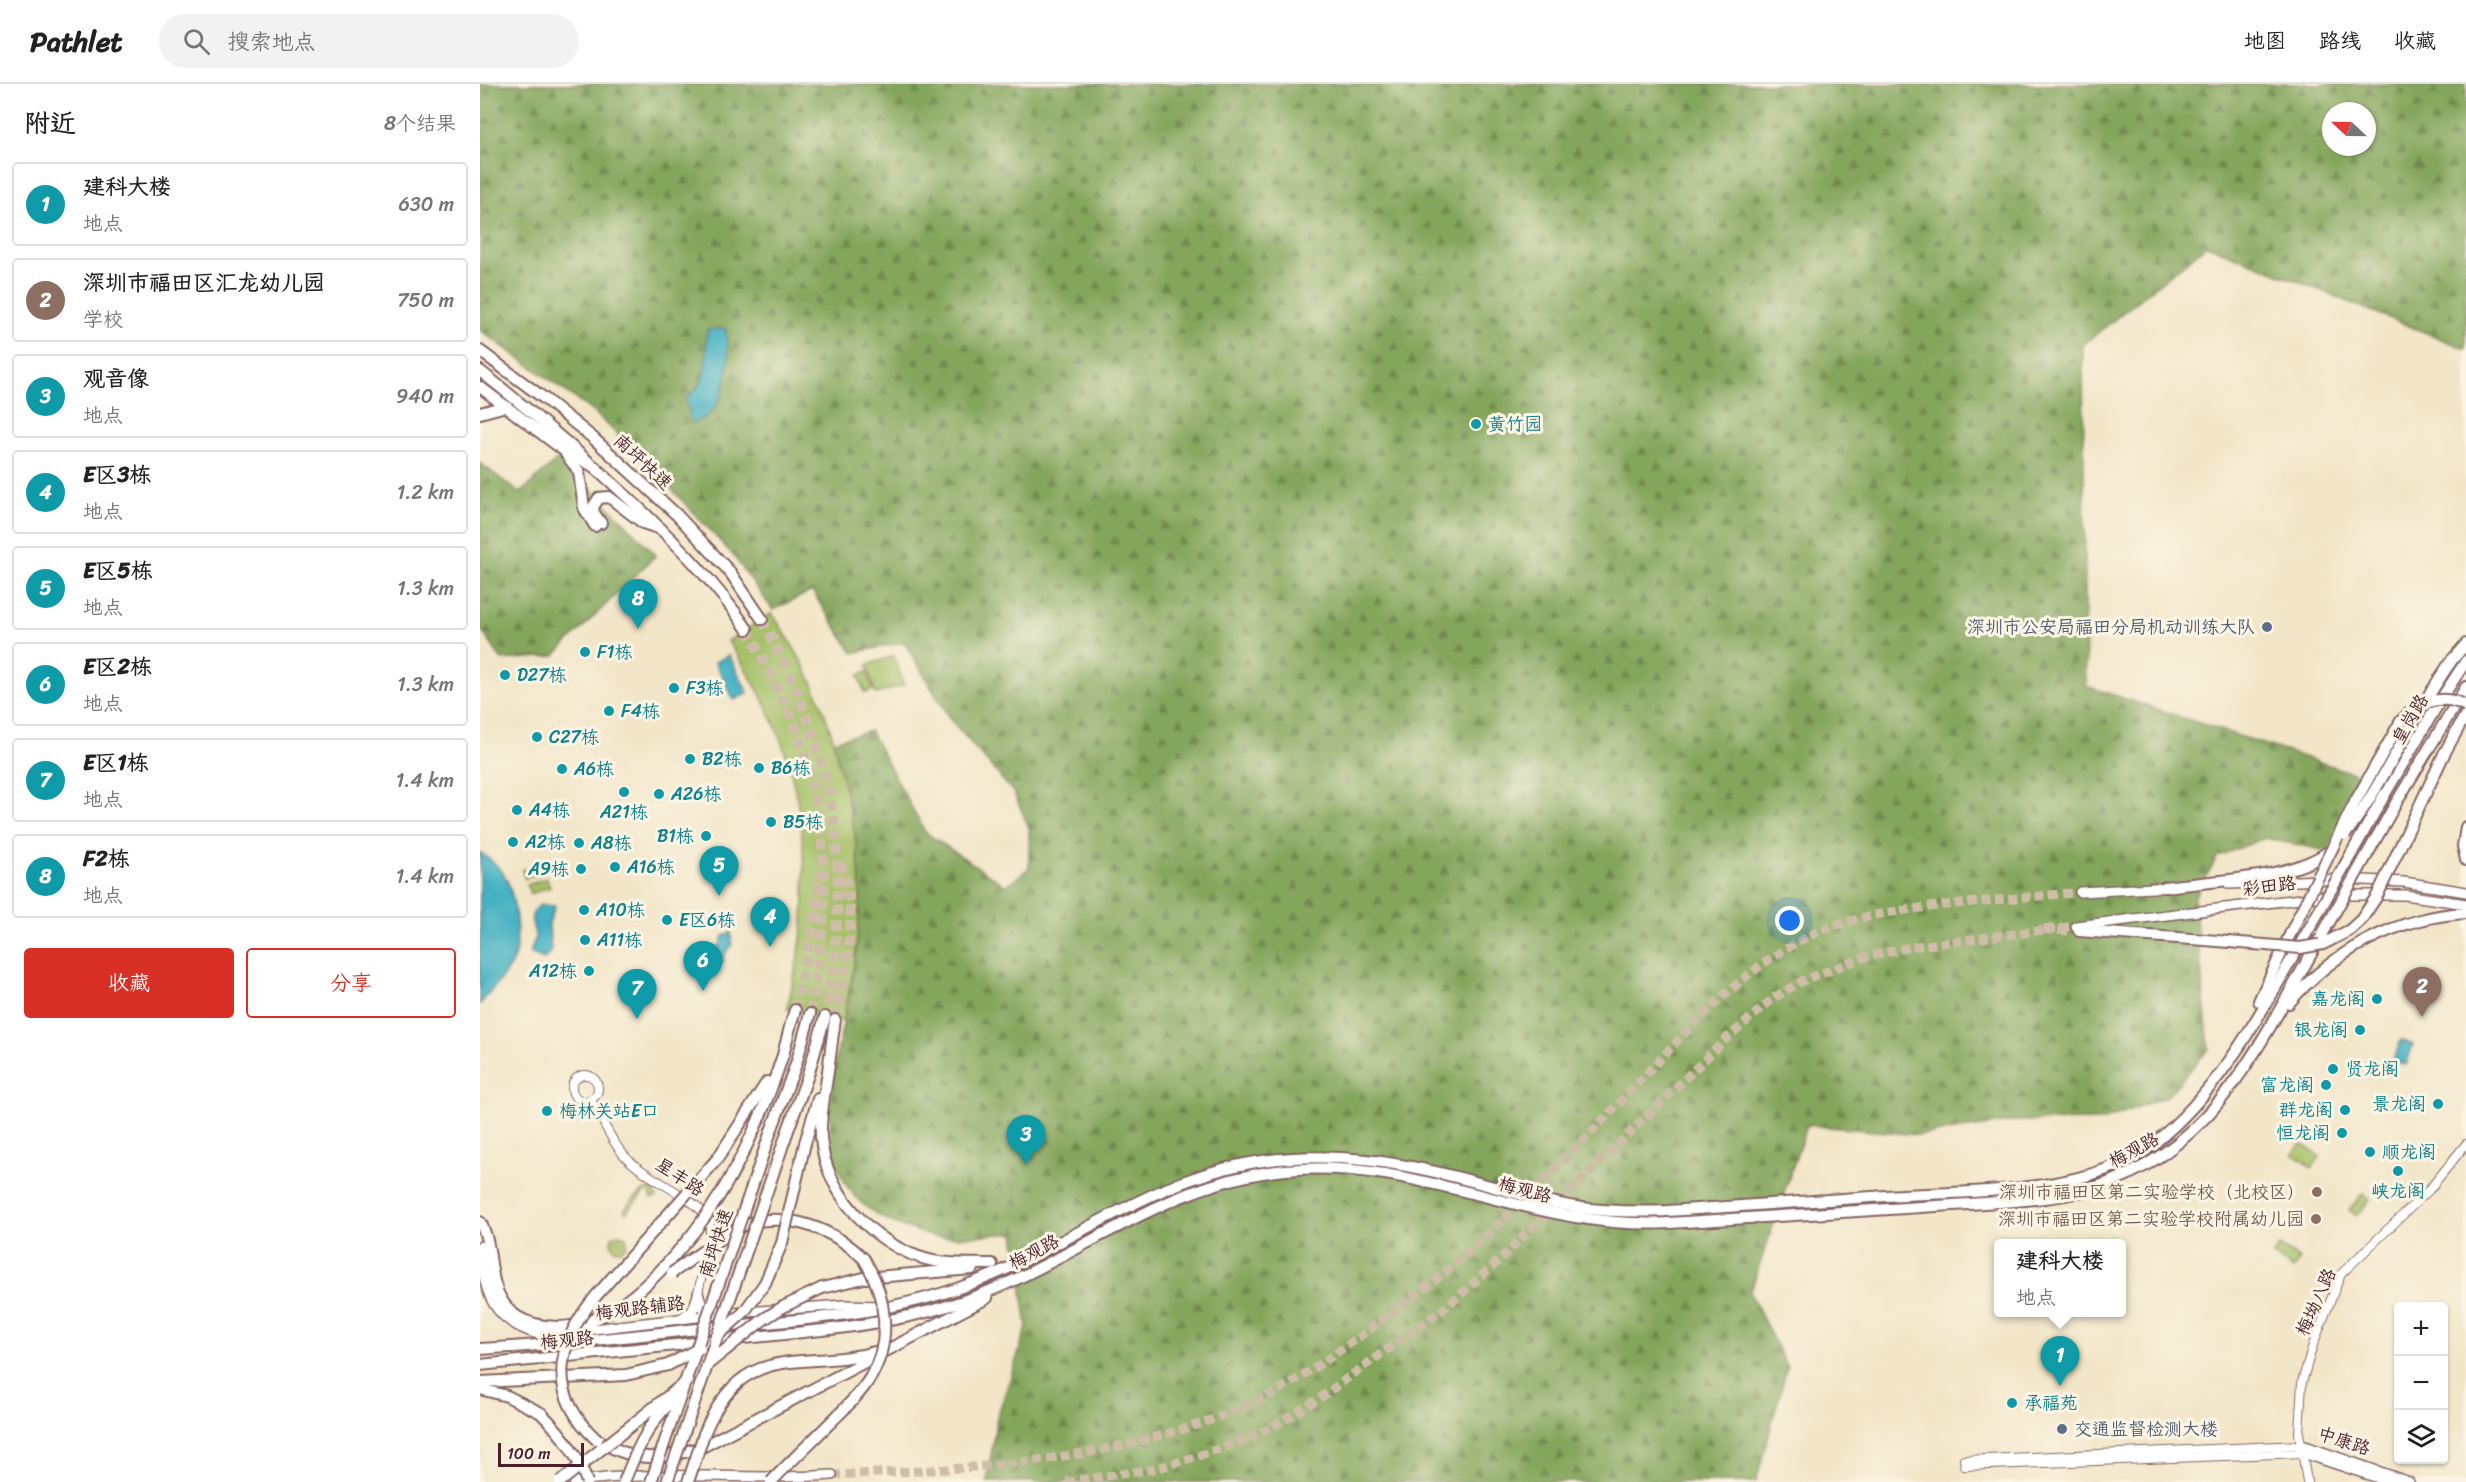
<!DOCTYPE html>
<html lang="zh">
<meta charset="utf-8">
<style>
body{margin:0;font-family:Sriracha,"LXGW WenKai TC",sans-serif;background:#f2f2f2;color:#222}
.controls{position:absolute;right:18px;bottom:18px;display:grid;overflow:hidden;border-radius:6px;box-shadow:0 2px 4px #0004}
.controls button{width:54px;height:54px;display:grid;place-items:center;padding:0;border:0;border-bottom:2px solid #e0e0e0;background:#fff;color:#222;font:30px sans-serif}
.compass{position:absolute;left:1842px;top:18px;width:54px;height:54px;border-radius:50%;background:#fff;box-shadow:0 2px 4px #0004;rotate:292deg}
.scale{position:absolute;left:18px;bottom:15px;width:86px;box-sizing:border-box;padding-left:6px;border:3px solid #4a1f2b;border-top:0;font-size:16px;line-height:21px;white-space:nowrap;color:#4a1f2b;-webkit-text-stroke:4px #fcf5e5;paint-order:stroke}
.you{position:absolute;left:1310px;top:837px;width:21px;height:21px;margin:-15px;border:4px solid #fff;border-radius:50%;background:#1a73e8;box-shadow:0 0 0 9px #1a73e833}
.badge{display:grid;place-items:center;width:39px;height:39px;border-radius:50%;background:#d93025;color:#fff;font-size:20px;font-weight:700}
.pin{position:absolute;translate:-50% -50px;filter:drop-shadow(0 2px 3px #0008)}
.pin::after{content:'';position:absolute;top:32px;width:21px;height:18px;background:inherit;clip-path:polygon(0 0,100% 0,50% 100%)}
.popup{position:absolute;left:1514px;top:1155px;width:132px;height:78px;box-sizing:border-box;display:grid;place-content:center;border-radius:6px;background:#fff;filter:drop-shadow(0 2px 4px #0005);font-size:20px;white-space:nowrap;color:#767676}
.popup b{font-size:22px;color:#222}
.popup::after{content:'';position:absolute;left:50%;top:100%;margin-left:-12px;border:12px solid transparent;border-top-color:#fff}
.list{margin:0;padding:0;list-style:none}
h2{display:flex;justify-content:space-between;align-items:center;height:78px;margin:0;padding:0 24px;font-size:26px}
h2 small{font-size:20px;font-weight:400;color:#767676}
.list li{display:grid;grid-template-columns:39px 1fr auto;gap:18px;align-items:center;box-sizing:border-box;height:84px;margin:0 12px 12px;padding:0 12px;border:2px solid #e0e0e0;border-radius:6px}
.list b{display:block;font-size:22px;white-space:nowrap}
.list p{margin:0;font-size:20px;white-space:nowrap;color:#767676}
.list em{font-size:20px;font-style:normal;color:#767676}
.actions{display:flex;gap:12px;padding:18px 24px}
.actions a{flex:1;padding:14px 0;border:2px solid #d93025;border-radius:6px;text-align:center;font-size:21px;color:#d93025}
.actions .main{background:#d93025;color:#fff}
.icon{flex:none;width:33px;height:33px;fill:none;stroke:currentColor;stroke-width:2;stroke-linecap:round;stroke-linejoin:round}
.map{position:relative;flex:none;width:1986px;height:1398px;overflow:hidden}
header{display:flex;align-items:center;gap:36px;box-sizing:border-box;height:84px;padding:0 30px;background:#fff;border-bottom:2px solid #e0e0e0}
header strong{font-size:28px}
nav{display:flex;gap:33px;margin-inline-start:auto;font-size:21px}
.search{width:420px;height:54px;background:#f2f2f2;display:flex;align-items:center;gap:15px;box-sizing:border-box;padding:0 21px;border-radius:33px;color:#767676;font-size:22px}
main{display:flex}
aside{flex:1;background:#fff}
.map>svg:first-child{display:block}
.green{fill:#a5c067;stroke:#787049;stroke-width:1.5}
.forest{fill:url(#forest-firs);stroke:#676244;stroke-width:1.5;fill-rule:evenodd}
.water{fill:#44b1c2;stroke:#476876;stroke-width:1.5}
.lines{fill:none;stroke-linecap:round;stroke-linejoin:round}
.primary-tunnel{stroke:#d0bda9;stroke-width:9;stroke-dasharray:9 4.5;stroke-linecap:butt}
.trunk-tunnel{stroke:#d0bda9;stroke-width:10;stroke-dasharray:10 5;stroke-linecap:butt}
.tertiary-casing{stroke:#856462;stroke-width:10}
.secondary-casing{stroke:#856462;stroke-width:12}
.primary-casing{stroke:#856462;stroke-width:12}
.trunk-casing{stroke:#856462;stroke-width:14}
.motorway-casing{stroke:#856462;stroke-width:14}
.tertiary{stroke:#fff;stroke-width:8}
.secondary{stroke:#fff;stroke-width:9}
.primary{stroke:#fff;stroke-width:9}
.trunk{stroke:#fff;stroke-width:10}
.motorway{stroke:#fff;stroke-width:10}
.trunk-bridge-casing{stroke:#856462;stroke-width:14;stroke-linecap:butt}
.trunk-bridge{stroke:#fff;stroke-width:10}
.culture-dot{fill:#0f9aa8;stroke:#fcf5e5;stroke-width:2}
.service-dot{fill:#5c6f8a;stroke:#fcf5e5;stroke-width:2}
.education-dot{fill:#8d6e63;stroke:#fcf5e5;stroke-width:2}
.labels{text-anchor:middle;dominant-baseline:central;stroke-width:6;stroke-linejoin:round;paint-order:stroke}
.culture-label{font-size:18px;fill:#0d838f;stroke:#fcf5e5;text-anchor:start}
.street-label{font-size:18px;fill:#4a1f2b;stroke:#fcf5e5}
.service-label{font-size:18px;fill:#4e5e75;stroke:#fcf5e5;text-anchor:end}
.education-label{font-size:18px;fill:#785e54;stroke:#fcf5e5;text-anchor:end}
</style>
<header>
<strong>Pathlet</strong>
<div class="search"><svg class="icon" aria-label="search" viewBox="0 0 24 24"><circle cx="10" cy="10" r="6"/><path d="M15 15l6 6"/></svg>搜索地点</div>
<nav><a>地图</a><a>路线</a><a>收藏</a></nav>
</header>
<main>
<aside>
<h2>附近<small>8个结果</small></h2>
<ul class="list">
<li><span class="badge" style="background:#0f9aa8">1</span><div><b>建科大楼</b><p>地点</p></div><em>630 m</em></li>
<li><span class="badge" style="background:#8d6e63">2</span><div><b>深圳市福田区汇龙幼儿园</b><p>学校</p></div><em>750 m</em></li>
<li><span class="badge" style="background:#0f9aa8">3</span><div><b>观音像</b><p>地点</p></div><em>940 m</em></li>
<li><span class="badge" style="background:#0f9aa8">4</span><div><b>E区3栋</b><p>地点</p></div><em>1.2 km</em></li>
<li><span class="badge" style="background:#0f9aa8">5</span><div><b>E区5栋</b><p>地点</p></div><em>1.3 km</em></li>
<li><span class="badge" style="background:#0f9aa8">6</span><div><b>E区2栋</b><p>地点</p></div><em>1.3 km</em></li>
<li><span class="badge" style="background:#0f9aa8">7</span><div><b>E区1栋</b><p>地点</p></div><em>1.4 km</em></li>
<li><span class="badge" style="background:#0f9aa8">8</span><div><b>F2栋</b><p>地点</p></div><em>1.4 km</em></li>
</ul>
<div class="actions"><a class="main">收藏</a><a>分享</a></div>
</aside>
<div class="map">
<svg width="1986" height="1398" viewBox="0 0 1986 1398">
<defs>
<pattern id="forest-firs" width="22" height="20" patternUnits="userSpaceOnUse" patternTransform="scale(1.5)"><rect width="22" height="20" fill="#84a65c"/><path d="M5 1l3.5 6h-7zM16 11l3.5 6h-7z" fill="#6e874c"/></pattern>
</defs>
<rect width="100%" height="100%" fill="#fcf5e5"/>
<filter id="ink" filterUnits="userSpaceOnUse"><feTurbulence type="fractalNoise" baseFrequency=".0167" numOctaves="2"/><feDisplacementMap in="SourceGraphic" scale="12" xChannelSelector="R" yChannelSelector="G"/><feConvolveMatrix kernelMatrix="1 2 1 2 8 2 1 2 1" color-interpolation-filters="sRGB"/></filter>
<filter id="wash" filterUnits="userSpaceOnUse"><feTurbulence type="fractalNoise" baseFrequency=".008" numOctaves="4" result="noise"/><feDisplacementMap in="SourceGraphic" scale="24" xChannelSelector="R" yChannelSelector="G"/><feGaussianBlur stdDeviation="1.35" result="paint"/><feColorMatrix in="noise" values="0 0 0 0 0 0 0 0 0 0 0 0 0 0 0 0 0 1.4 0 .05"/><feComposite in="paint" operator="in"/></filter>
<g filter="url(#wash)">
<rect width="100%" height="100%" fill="#f2e5c8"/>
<g class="green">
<path d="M292,529C305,549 317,568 327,588C356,646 380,746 380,810C380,853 372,896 363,937L307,925C313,895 322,864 323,834C327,773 321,707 298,649C286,617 267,586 248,557Z"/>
<polygon points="414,572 424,601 396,610 387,581"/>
<polygon points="387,588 393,606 385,609 378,591"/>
<polygon points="63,779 66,788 45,795 42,786"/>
<polygon points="67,794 70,803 50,810 47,801"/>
<polygon points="1821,1059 1840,1073 1832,1084 1813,1070"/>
<path d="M173,1104L177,1113L171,1115L168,1106L165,1107L146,1129L144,1127C151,1116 160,1106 173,1104Z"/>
<polygon points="1883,1109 1890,1116 1876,1132 1869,1126"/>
<circle cx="139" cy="1158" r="8"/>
<polygon points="1799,1162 1820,1175 1813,1185 1793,1171"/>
</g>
<g class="forest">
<path d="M0,0H1986V265L1727,161L1603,261L1606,602L1888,694L1847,767L1785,754L1738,772L1714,814L1729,965L1687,1012L1624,1036L1537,1037L1439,1051L1327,1041L1270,1209L1307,1283L1276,1398H507L516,1337L547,1243L534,1149C509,1150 482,1155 457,1153C446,1152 433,1145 422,1142C311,1105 358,978 372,895C377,868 379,840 380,813C382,760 365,708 353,657L390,647L446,749L526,802L549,784V744L534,709L470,635L424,558L373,569L332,507L293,526L252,470L169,381L114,328L0,246ZM1851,27H1887V63H1851Z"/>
<polygon points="80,373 176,471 74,572 22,576 0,544 0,379 40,409"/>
</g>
<g class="water">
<path d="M245,244C252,274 249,329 212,339L206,315C231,296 225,275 227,246Z"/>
<polygon points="249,571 268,609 254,616 235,578"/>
<path d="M0,768C9,774 21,784 26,794C35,812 41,857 33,876C26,892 11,907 0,920Z"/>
<path d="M60,821L75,822L69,840L71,867L64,875L50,869C52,864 54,859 55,854C56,843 44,833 60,821Z"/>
<polygon points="251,848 252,861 245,870 243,878 237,881 225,871 232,863 240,862 242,853"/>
<polygon points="1921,956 1933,961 1926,981 1913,976"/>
</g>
</g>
<g filter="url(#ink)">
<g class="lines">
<g class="primary-tunnel">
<path d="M352,1391C496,1385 641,1378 775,1318C812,1301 846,1276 879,1253C914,1227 949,1202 982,1174C1036,1127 1087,1074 1136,1022C1192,964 1246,897 1318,858C1368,830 1429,825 1485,819C1523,815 1562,812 1600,808"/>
<polyline points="586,1398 675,1385 721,1371 756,1359 792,1343 840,1314 966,1223 1016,1179 1246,955 1295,913 1324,896 1385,873 1430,863 1596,842"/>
</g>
<g class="trunk-tunnel">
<path d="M282,535C357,675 373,778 345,933"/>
<path d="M267,545C288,585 311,626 324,669C352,762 347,837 330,930"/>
<polyline points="1563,845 1599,847"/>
<polyline points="315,926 331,850 341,788"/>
<path d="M355,936C365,885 380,829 361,780"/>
</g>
<defs>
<g id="tertiary">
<circle cx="105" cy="1004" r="13"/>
<path d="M111,1016C123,1036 133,1063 151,1078C176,1100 210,1110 230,1136V1155L218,1209"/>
<polyline points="1484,1376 1822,1361"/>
<polyline points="1484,1382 1823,1369"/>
<polyline points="1827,1398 1819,1349 1822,1298 1833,1261 1861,1190 1949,1106 1986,1060"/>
</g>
<g id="secondary">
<polyline points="1822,1361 1929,1398"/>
<polyline points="1823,1369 1910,1398"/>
</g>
<g id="primary">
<polyline points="1749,800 1864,795 1924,798 1986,808"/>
<polyline points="1600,808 1691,803"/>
<polyline points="1596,842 1853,811 1925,811 1986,820"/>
<path d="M0,1162C3,1208 12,1239 62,1251L251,1229L364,1221L400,1222"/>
<polyline points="218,1209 223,1224 237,1226"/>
<polyline points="200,1235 213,1226 218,1211"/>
<path d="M94,1398C181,1384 265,1398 352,1391"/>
</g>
<g id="trunk">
<polyline points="0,267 65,315 113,354 197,431 250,488 282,535"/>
<path d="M0,287C55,330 106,374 157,422C197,460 236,499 267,545"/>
<polyline points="1972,576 1986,560"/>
<polyline points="1964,670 1986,630"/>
<polyline points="1905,710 1961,615 1986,577"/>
<polyline points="1916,719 1986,603"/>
<polyline points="1986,743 1983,762 1986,776"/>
<path d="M1685,803C1735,796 1813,796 1852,765"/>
<polyline points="1599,847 1725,856"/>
<polyline points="1779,917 1813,844"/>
<path d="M1809,919C1854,866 1917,833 1986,829"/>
<path d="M355,936C352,955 350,975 347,994C344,1014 340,1033 341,1053C344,1109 396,1163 449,1176C469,1181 491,1179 512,1180"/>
<polyline points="291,1047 316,980 330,930"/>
<polyline points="307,1049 328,991 345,933"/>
<polyline points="325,1059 338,1015"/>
<polyline points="238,1074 287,998"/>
<path d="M230,1126C262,1079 285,1025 303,971C307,956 310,941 315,926"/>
<path d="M0,1138C15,1164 6,1196 25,1221C32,1231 43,1237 55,1240C120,1258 178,1193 214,1148"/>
<path d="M234,1159C244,1152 255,1144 267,1140C308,1127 355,1146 384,1175"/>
<polyline points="285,1199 302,1159"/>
<polyline points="342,1204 384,1194 492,1185"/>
<path d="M0,1265C76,1261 152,1252 227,1244C310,1237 397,1232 476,1205C580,1170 665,1096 776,1078C850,1066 922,1078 995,1098C1030,1107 1066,1119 1102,1124C1131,1128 1160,1128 1188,1127C1261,1122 1333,1117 1406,1112C1486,1107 1607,1112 1673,1060C1744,1004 1784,922 1829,845"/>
<path d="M0,1281C88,1272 176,1263 264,1254C334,1247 404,1242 471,1221C589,1184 680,1097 806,1086C941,1073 1055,1147 1189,1139L1536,1117C1554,1115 1572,1114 1590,1110C1728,1081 1776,966 1839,856"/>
<polyline points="0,1298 146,1291 188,1281"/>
<polyline points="0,1305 27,1312 61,1329"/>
<path d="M224,1350C264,1252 322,1289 399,1267"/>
<path d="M120,1357C157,1380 184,1375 222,1363L507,1214"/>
</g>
<g id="motorway">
<polyline points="0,303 82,365 115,383"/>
<polyline points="0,329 26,322"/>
<polyline points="86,370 99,388 104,424 115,442"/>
<polyline points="121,439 114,429 113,423 119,414 129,413 163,439 181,445"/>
</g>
</defs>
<use href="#tertiary" class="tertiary-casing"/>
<use href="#secondary" class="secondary-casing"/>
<use href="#primary" class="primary-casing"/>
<use href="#trunk" class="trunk-casing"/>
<use href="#motorway" class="motorway-casing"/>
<use href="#tertiary" class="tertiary"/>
<use href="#secondary" class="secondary"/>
<use href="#primary" class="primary"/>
<use href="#trunk" class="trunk"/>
<use href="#motorway" class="motorway"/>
<defs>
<g id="trunk-bridge">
<path d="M1865,751C1906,696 1932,632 1972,576"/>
<path d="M1813,844L1875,718L1921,637C1938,618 1962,609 1986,622"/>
<polyline points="1829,845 1905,710"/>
<polyline points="1842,851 1916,719"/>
<polyline points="1725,856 1820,864 1843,860 1870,846 1881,836 1897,812 1964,670"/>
<polyline points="214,1148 230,1126"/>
<polyline points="302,1159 325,1059"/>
<polyline points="192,1189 234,1159"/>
<polyline points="235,1254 264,1228 285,1199"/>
<polyline points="228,1280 284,1235 303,1223 342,1204"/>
<polyline points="188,1281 220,1264"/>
<path d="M61,1329C81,1349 98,1371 107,1398"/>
<path d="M117,1356C67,1310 75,1261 116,1212L238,1074"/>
<polyline points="80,1398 207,1297"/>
<path d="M144,1398C156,1368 168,1339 192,1317"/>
<polyline points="171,1398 291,1047"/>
<polyline points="187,1398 307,1049"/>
<polyline points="208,1398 224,1350"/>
<path d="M291,1398C309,1379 328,1361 347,1342C362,1327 379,1312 390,1294C413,1256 406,1211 384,1175"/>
</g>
</defs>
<use href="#trunk-bridge" class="trunk-bridge-casing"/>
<use href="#trunk-bridge" class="trunk-bridge"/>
</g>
</g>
<g class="culture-dot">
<circle cx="996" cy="340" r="6"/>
<circle cx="105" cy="568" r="6"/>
<circle cx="25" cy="591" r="6"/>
<circle cx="194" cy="604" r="6"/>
<circle cx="129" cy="627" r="6"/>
<circle cx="57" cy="653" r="6"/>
<circle cx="210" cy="675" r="6"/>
<circle cx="279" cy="684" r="6"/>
<circle cx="82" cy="685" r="6"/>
<circle cx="144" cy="708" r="6"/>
<circle cx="179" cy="710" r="6"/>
<circle cx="37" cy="726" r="6"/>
<circle cx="291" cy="738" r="6"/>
<circle cx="226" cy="752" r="6"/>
<circle cx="33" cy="758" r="6"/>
<circle cx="99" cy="759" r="6"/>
<circle cx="135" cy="783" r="6"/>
<circle cx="101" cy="785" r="6"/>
<circle cx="104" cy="826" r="6"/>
<circle cx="187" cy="836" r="6"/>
<circle cx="105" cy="856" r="6"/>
<circle cx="109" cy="887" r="6"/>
<circle cx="1897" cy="915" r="6"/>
<circle cx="1880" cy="946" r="6"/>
<circle cx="1853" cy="985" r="6"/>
<circle cx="1846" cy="1001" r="6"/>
<circle cx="1958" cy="1020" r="6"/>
<circle cx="1865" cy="1026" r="6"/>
<circle cx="67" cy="1027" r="6"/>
<circle cx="1862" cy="1049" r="6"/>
<circle cx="1890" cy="1068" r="6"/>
<circle cx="1918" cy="1087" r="6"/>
<circle cx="1532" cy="1319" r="6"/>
</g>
<g class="service-dot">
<circle cx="1787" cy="543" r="6"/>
<circle cx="1582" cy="1345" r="6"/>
</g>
<g class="education-dot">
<circle cx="1837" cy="1108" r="6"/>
<circle cx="1836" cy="1135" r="6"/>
</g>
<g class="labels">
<g class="culture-label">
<text x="1008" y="340">黄竹园</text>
<text x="117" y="568">F1栋</text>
<text x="37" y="591">D27栋</text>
<text x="206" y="604">F3栋</text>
<text x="141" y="627">F4栋</text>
<text x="69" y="653">C27栋</text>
<text x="222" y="675">B2栋</text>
<text x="291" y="684">B6栋</text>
<text x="94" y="685">A6栋</text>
<text x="191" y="710">A26栋</text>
<text x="49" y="726">A4栋</text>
<text x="144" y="728" text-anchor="middle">A21栋</text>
<text x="303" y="738">B5栋</text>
<text x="214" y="752" text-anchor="end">B1栋</text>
<text x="45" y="758">A2栋</text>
<text x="111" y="759">A8栋</text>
<text x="147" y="783">A16栋</text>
<text x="89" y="785" text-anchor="end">A9栋</text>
<text x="116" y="826">A10栋</text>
<text x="199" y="836">E区6栋</text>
<text x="117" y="856">A11栋</text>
<text x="97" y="887" text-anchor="end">A12栋</text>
<text x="1885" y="915" text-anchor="end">嘉龙阁</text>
<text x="1868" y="946" text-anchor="end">银龙阁</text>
<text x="1865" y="985">贤龙阁</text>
<text x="1834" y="1001" text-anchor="end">富龙阁</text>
<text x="1946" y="1020" text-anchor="end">景龙阁</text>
<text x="1853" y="1026" text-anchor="end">群龙阁</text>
<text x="79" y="1027">梅林关站E口</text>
<text x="1850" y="1049" text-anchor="end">恒龙阁</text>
<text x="1902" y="1068">顺龙阁</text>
<text x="1918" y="1107" text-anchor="middle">峡龙阁</text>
<text x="1544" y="1319">承福苑</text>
</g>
<g class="street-label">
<text transform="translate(163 378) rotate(43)">南坪快速</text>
<text transform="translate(1930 635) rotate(-60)">皇岗路</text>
<text transform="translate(1789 802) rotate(-7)">彩田路</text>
<text transform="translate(1654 1066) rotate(-29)">梅观路</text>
<text transform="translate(200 1093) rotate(33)">星丰路</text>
<text transform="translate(1045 1106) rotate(15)">梅观路</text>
<text transform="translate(236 1159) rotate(-72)">南坪快速</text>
<text transform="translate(554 1168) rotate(-28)">梅观路</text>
<text transform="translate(1836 1218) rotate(-66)">梅坳八路</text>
<text transform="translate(160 1224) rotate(-7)">梅观路辅路</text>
<text transform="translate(87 1256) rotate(-6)">梅观路</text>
<text transform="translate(1864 1357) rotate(18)">中康路</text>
</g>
<g class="service-label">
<text x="1775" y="543">深圳市公安局福田分局机动训练大队</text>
<text x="1594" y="1345" text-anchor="start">交通监督检测大楼</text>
</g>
<g class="education-label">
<text x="1825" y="1108">深圳市福田区第二实验学校（北校区）</text>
<text x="1824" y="1135">深圳市福田区第二实验学校附属幼儿园</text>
</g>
</g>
</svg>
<div class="controls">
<button>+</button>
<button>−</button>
<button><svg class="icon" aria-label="layers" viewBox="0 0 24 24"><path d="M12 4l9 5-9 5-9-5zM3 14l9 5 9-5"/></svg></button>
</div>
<svg class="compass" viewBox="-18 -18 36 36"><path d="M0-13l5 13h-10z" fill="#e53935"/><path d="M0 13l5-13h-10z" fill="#767676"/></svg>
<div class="scale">100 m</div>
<div class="you"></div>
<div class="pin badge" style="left:1580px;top:1302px;background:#0f9aa8">1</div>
<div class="popup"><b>建科大楼</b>地点</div>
<div class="pin badge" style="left:1942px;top:933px;background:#8d6e63">2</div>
<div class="pin badge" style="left:546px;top:1081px;background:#0f9aa8">3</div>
<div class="pin badge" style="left:290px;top:863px;background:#0f9aa8">4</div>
<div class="pin badge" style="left:239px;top:812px;background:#0f9aa8">5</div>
<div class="pin badge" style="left:223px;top:907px;background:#0f9aa8">6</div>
<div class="pin badge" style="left:157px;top:935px;background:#0f9aa8">7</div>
<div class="pin badge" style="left:158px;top:545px;background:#0f9aa8">8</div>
</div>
</main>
